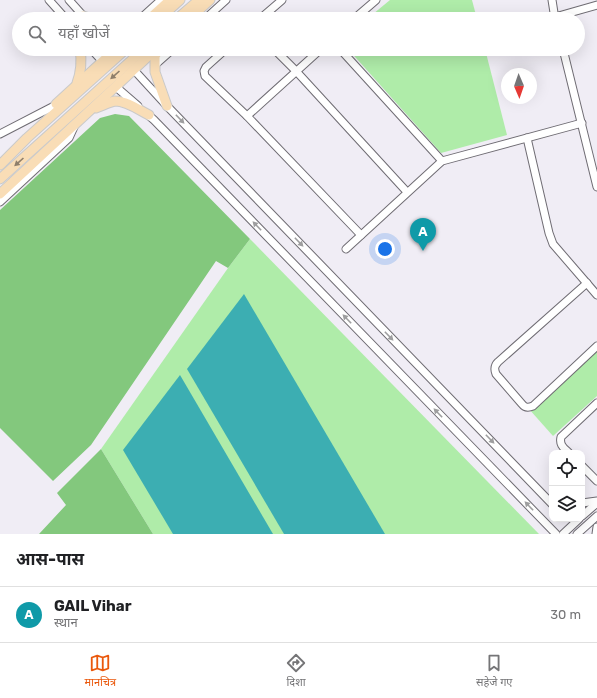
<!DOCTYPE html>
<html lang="hi">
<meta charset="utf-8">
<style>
body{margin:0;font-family:Rubik,"Noto Sans Devanagari",sans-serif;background:#f6f6f6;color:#202124}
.controls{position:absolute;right:12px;bottom:12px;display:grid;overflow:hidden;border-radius:8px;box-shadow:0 4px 16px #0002}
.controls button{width:36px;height:36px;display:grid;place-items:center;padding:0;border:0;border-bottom:1px solid #e0e0e0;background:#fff;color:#202124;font:20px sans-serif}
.compass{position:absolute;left:501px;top:68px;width:36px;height:36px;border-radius:50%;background:#fff;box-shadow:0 4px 16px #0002;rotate:178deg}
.you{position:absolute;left:385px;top:249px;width:14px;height:14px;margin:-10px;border:3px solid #fff;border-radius:50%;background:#1a73e8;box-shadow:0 0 0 6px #1a73e833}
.badge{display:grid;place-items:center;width:26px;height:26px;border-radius:50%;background:#ea580c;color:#fff;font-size:13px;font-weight:700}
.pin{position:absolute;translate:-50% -33px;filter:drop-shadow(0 1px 2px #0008)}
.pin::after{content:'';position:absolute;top:21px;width:14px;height:12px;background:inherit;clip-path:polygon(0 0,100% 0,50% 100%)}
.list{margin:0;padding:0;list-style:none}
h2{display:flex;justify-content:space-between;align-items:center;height:52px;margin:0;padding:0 16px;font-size:17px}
h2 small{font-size:13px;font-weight:400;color:#757577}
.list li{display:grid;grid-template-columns:26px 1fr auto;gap:12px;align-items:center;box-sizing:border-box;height:56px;padding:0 16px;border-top:1px solid #e0e0e0}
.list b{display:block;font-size:15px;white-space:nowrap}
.list p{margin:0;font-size:13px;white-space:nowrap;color:#757577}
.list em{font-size:13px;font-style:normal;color:#757577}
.icon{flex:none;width:22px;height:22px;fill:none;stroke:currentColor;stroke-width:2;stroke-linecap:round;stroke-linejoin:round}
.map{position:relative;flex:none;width:597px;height:534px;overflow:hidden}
.search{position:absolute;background:#fff;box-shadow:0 4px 16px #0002;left:12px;right:12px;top:12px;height:44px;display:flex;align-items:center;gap:10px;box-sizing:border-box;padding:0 14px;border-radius:22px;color:#757577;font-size:15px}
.sheet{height:108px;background:#fff}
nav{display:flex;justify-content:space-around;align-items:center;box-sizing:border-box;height:56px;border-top:1px solid #e0e0e0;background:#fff;font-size:11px;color:#757577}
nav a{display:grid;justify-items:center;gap:2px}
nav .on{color:#ea580c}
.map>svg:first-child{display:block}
.green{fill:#afeca9}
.forest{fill:#83c87d}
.water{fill:#3caeb2}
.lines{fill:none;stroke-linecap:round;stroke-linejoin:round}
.minor-casing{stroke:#6f6c73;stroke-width:9}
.major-casing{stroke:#cacaca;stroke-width:11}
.minor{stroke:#fff;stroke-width:7}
.major{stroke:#f9ddb6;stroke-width:9}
.oneway{fill:#8f7f6b}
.oneway2{fill:#9e9e9f}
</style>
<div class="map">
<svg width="597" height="534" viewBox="0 0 597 534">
<rect width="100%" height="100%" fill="#f0edf5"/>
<g class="green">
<polygon points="390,0 472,0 477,19 367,19"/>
<polygon points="348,49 485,49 507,135 441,153"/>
<polygon points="250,239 539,534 153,534 101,449 228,268"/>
<polygon points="597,348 597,396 553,436 529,409"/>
</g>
<g class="forest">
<polygon points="115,114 129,116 250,239 228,268 216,261 91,445 53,481 0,428 0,210 100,118"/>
<polygon points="101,449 153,534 39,534 66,505 57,493"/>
</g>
<g class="water">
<polygon points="244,294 385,534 284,534 187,369"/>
<polygon points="180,375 273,534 173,534 123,450"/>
</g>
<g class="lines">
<defs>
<g id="minor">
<polyline points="49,0 66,19"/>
<polyline points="69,0 86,19"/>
<polyline points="552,0 555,19"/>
<polyline points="555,17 597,5"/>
<polyline points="140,19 161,0"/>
<polyline points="205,19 226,0"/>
<polyline points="260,19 282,0"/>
<polyline points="354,19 376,0"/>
<polyline points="91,49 102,61"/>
<polyline points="226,49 206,67 204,71 205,76 247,116 361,235"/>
<polyline points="274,49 296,71 407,192"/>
<polyline points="340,49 442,161"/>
<polyline points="563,49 597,187"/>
<polyline points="155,65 173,49"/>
<polyline points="134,70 167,106 552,504"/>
<polyline points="116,87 138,106"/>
<polyline points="146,113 154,120 556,534"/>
<polyline points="247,116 321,49"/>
<polyline points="0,134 54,106"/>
<polyline points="527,138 549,233 553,244 597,295"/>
<polyline points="0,202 69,138 74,127"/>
<polyline points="346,249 442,161 582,123"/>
<path d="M587,283L498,362C494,366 494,369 496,374L522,404C525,408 528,408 533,406L597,346"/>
<path d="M569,453C564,448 559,445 561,437L597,403"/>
<polyline points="582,466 597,481"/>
<polyline points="582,503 597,501"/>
<polyline points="582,516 597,503"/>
<polyline points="563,534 579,519"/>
<polyline points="577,534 597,516"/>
<polyline points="596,534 597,527"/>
</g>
<g id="major">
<polyline points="83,16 92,19"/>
<polyline points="149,19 170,0"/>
<polyline points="159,19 180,0"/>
<polyline points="177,19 199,0"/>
<polyline points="189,19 210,0"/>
<polyline points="160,49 155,56 155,72 167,106"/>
<path d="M77,83C81,72 82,61 80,49"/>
<polyline points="56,104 116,49"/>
<path d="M96,108C102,106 109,102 115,101C127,101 139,110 149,115"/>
<polyline points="0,165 27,138 126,49"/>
<polyline points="0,179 144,49"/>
<polyline points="0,194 156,49"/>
</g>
</defs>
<use href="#minor" class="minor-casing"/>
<use href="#major" class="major-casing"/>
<use href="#minor" class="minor"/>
<use href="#major" class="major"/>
</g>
<defs><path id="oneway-solid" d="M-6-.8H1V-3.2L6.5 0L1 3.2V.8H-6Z"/></defs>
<g class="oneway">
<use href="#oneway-solid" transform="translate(115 75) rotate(138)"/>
<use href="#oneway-solid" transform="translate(19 162) rotate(138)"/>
</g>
<g class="oneway2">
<use href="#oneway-solid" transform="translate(180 119) rotate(46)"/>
<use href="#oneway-solid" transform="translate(257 226) rotate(-134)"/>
<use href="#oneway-solid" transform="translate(299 242) rotate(46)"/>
<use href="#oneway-solid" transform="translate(347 319) rotate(-134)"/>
<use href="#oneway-solid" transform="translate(389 336) rotate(46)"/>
<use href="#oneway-solid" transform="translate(438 413) rotate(-134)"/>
<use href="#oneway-solid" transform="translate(490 439) rotate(46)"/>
<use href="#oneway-solid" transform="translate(529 506) rotate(-134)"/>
</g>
</svg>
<div class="controls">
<button><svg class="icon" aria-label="locate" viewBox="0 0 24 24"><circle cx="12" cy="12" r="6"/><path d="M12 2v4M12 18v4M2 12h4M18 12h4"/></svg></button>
<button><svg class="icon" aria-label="layers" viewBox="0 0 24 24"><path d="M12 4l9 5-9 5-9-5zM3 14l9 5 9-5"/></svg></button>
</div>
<svg class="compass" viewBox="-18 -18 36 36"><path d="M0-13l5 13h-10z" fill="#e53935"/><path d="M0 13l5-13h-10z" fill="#757577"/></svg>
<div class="you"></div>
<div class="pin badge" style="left:423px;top:251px;background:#0f9aa8">A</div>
<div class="search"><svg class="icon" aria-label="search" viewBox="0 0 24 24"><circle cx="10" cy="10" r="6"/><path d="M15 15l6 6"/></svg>यहाँ खोजें</div>
</div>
<section class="sheet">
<h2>आस-पास<small></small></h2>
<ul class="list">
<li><span class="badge" style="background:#0f9aa8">A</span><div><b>GAIL Vihar</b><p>स्थान</p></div><em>30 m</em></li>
</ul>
</section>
<nav>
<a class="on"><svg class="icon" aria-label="map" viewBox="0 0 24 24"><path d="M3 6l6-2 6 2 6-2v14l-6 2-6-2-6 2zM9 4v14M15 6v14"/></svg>मानचित्र</a>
<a><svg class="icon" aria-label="directions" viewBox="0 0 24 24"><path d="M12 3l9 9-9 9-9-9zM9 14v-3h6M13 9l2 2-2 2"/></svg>दिशा</a>
<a><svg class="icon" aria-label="saved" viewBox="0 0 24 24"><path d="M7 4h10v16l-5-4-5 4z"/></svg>सहेजे गए</a>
</nav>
